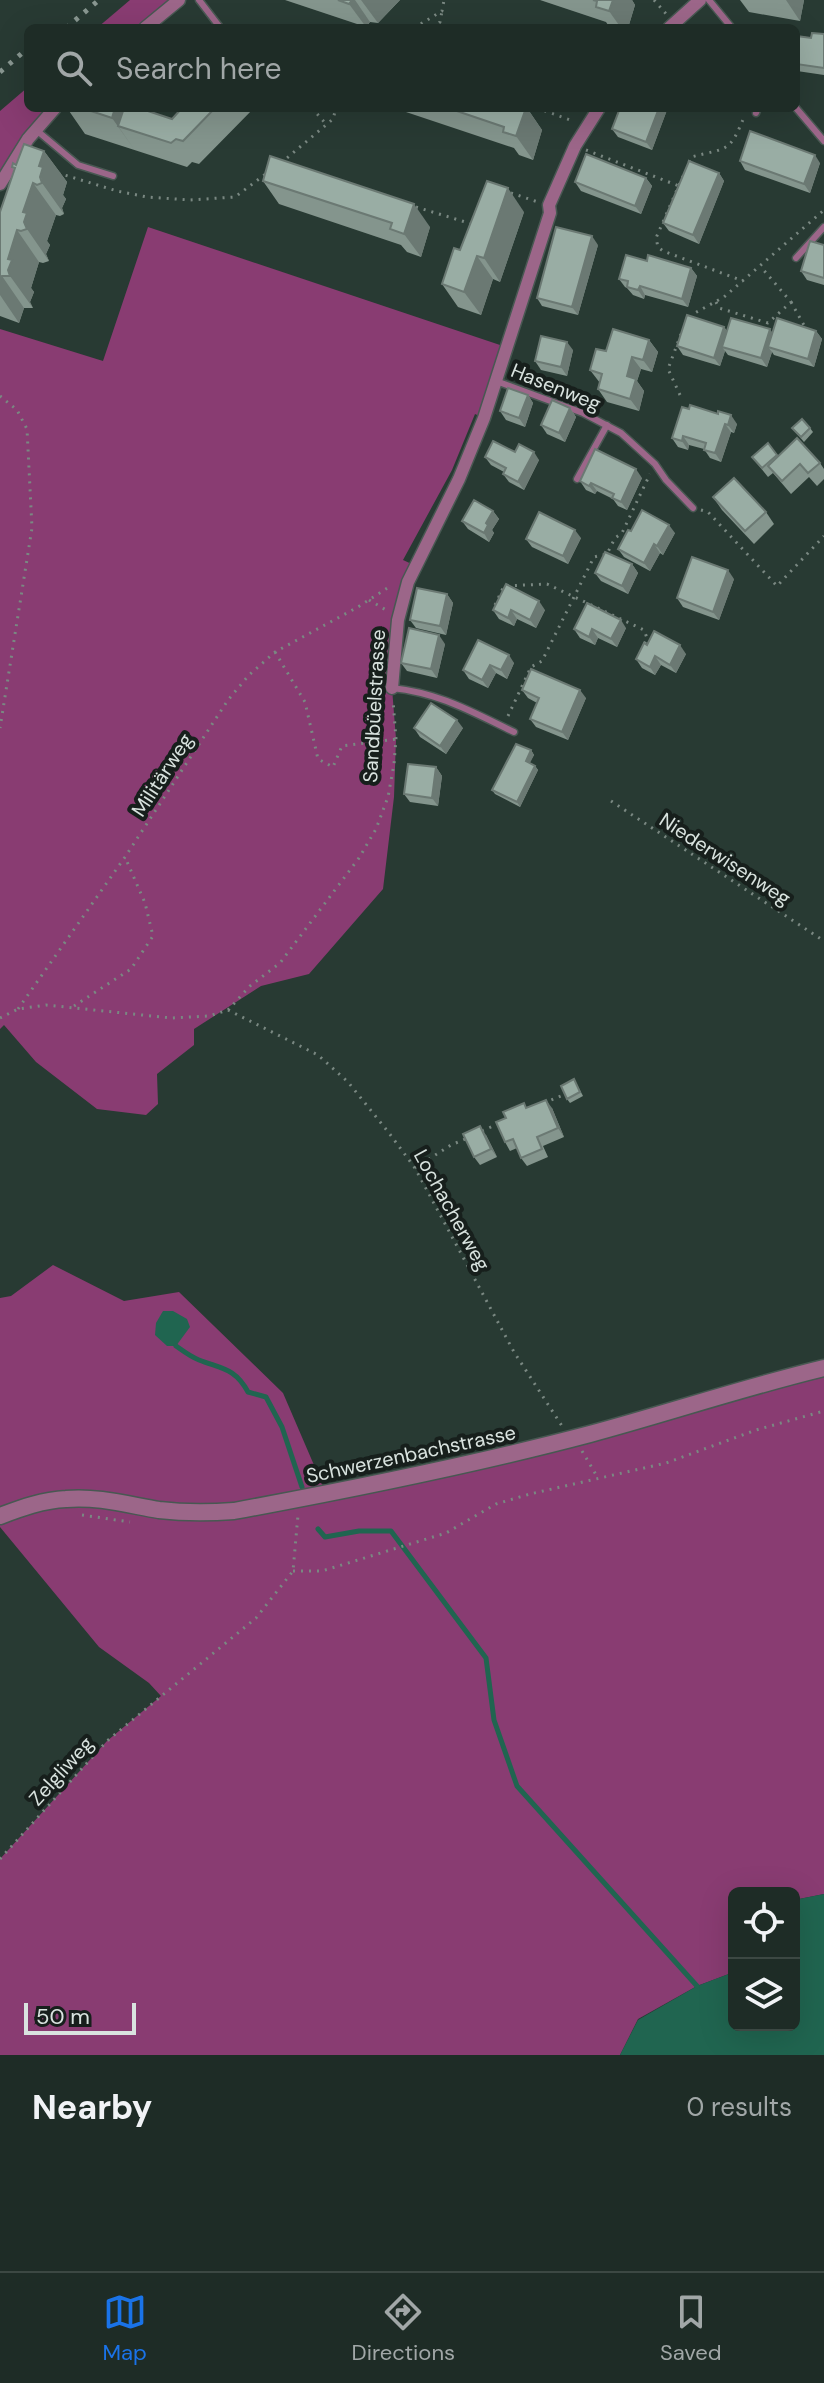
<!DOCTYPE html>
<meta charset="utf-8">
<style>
body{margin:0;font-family:"DM Sans",sans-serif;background:#26342e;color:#f1f3f6}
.controls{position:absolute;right:24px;bottom:24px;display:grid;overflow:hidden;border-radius:12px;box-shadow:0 8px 32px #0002}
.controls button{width:72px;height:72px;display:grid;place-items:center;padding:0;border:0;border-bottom:2px solid #3c4843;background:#1e2c26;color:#f1f3f6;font:40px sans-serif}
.scale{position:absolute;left:24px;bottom:20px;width:112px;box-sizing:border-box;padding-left:8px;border:4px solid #d9e3df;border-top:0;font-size:22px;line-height:28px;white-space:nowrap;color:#d9e3df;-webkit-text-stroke:6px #171f1c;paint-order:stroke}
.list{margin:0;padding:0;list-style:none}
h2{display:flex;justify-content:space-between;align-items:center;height:104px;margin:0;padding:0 32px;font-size:34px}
h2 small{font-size:26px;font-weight:400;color:#a1a7a7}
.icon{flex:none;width:44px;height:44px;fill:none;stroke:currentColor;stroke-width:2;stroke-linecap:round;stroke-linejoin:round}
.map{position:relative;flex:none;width:824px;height:2055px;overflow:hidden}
.search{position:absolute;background:#1e2c26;box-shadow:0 8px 32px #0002;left:24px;right:24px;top:24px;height:88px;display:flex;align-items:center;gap:20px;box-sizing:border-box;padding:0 28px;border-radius:12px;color:#a1a7a7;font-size:30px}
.sheet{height:216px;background:#1e2c26}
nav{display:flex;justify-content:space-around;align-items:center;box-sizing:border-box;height:112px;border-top:2px solid #3c4843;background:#1e2c26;font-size:22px;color:#a1a7a7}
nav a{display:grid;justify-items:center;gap:4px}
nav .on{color:#1a73e8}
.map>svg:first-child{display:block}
.green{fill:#893c72}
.water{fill:#206550}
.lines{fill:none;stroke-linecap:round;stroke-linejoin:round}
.stream{stroke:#206550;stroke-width:5}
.service-casing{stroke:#485852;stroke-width:9}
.minor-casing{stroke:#485852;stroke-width:15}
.tertiary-casing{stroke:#485852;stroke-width:19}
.path{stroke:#7a8882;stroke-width:3;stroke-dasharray:2 6;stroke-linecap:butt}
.service{stroke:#9c6689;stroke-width:6}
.minor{stroke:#9c6689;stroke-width:12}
.tertiary{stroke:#9c6689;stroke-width:16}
.rail{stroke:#899791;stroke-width:5;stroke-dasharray:4 8;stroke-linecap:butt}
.wall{fill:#84958d}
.shaded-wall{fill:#6b7973}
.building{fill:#99ada4;stroke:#6b7973;stroke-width:2}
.labels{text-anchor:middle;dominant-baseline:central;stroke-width:8;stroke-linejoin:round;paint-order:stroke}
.street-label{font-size:20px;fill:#d9e3df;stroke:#171f1c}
</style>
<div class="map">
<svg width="824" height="2055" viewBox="0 0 824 2055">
<rect width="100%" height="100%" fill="#283a33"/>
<g class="green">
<polygon points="130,0 179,0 145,28 97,28"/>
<polygon points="28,87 28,108 55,108 0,184 0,111"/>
<polygon points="148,227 506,347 484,418 475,414 452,470 403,560 416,566 408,582 392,688 396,739 394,797 383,889 309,974 261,986 194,1029 194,1045 157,1074 158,1104 146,1115 97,1109 36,1062 4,1025 0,1029 0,329 103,361"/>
<polygon points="53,1265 124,1301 179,1292 283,1393 326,1493 824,1368 824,1894 794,1900 794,1893 734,1893 734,1972 697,1986 638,2019 620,2055 0,2055 0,1859 107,1741 161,1696 149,1683 99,1647 0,1527 0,1298 11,1296"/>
</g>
<g class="water">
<polygon points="163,1311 173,1311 187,1319 190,1327 176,1346 167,1346 155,1335 156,1323"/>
<polygon points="824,1894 824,2055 620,2055 638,2020 697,1986 734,1972 734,2025 794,2025 794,1900"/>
</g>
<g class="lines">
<g class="stream">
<path d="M176,1346C183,1351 191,1357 199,1360C222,1369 235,1368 248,1392L266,1397L282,1427L302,1487"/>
<polyline points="318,1529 325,1537 359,1531 391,1531 486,1658 494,1720 517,1786 697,1986"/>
</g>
<defs>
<g id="service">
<polyline points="199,0 219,26 217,28"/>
<polyline points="709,0 732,28"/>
<polyline points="796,108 824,141"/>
<polyline points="756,113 758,108"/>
<polyline points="35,129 78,165 113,176"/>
<polyline points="796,258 824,227"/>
<polyline points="496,381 583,413 621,433 655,464 666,480 693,508"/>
<polyline points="577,479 607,425"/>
<path d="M392,688C440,693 472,712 514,732"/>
</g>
<g id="minor">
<polyline points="145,28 179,0"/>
<polyline points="669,28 700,0"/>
<polyline points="0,184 28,139 55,108"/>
<polyline points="392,688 398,620 408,582 459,479 484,418 550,213 549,205 575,146 599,108"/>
</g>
<path id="tertiary" d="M0,1516C21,1508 43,1500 66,1499C97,1496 129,1505 159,1510C184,1513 208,1513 234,1511C353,1489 473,1465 590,1434C668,1413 745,1387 824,1368"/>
</defs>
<use href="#service" class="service-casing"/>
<use href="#minor" class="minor-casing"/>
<use href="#tertiary" class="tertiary-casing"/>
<g class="path">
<polyline points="654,0 667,15"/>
<polyline points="414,28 442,11 444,0"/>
<polyline points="433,28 440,22 442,11"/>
<polyline points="796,40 815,36"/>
<polyline points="312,108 325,123"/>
<polyline points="537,108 573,121"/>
<polyline points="586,150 679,186"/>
<path d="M689,162L691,157C730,147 729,153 745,115"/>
<polyline points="281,163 333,119 336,108"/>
<polyline points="58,173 117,191 147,197 190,200 235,197 267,173"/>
<polyline points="683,176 656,238 658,247 663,251 743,281"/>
<polyline points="511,193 538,202"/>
<polyline points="416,207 472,224 473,222"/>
<polyline points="716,302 719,308 768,323 791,302 761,267"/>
<polyline points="791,302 805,327"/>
<polyline points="691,318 693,314 724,297 824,210"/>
<polyline points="680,395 668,369 681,334"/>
<polyline points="0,396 17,410 27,429 32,528 0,728"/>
<polyline points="701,510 708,512 777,586 824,536"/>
<polyline points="369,600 386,610"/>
<polyline points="495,605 504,586 547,584 644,630 647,638 644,645"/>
<polyline points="275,652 305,702 318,759 333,767 342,746 396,739"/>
<polyline points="508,716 531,667 542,661 594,557 607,554 615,538 622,533 650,474"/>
<polyline points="611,801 824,941"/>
<polyline points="74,1006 131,969 153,936 145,903 125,857"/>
<polyline points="18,1009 125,857 228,700 249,675 275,652 358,607 392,585"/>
<polyline points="228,1010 318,1055 348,1082 389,1133 415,1168 514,1352 562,1426"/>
<polyline points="0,1018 18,1009 46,1005 171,1018 209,1016 228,1010 250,986 280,963 359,858 376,829 388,797 394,764 396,739 393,700"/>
<polyline points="544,1103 563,1095"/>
<polyline points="482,1131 500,1123"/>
<polyline points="415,1168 451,1145 468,1138"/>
<polyline points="582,1451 598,1478"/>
<polyline points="82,1515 130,1522"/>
<polyline points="293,1571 322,1571 446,1533 496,1504 530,1494 666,1463 756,1430 824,1411"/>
<polyline points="0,1859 107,1741 256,1618 293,1571 298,1515"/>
</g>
<use href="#service" class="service"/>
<use href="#minor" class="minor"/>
<use href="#tertiary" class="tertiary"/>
<g class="rail">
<polyline points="66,28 99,0"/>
<polyline points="0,72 28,48"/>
</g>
</g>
<g class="wall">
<polygon points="285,0 400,0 378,23 370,22 366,27"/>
<polygon points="540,0 632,0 635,5 628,28 610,28 606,22"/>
<polygon points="740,0 804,0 800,21 749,12"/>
<polygon points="824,34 824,75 797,71 796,36 811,38"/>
<polygon points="67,108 139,108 172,119 182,108 254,108 199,164 192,162 187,167 85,134"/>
<polygon points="394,108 527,108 542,130 533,160 519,155 514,148"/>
<polygon points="620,108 666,108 667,110 652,150 618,137 612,129"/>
<polygon points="44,151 67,182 63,195 66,199 62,208 64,214 60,216 56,215 47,241 50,245 46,254 49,261 43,263 39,262 31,288 34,292 30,302 33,308 24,308 19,323 0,316 0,212 14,171 12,167"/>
<polygon points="740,161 820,163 810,193 745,170"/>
<polygon points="719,173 724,181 699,244 669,231 663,223"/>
<polygon points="646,178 652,186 641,214 581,191 575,182"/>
<polygon points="263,181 430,227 421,257 407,252 401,245 279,204"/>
<polygon points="524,212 500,282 493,279 481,315 458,307 442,284 460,250"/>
<polygon points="598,245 578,315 542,306 537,298"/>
<polygon points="824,245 824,285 807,280 801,271"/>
<polygon points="647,261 691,268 697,276 688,307 645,295 644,299 633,295 627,288 625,287 619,279"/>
<polygon points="724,327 727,331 772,333 816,331 822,339 814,367 774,355 772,352 767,367 728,355 725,351 720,366 683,355 677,346"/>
<polygon points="649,340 658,352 652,372 641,369 637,381 644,391 639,411 607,402 598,389 600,383 590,370 606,351"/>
<polygon points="573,350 567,376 541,370 535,361"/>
<polygon points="528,395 533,403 525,427 506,420 500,411"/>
<polygon points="570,408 576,417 565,442 547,434 541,425"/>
<polygon points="689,409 737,424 734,433 731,432 721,462 710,458 704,449 689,445 688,450 678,447 672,438"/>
<polygon points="792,428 810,428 813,432 804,442"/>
<polygon points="768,443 778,456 820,463 824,469 824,479 817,486 809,477 791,494 773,473 768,477 752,457"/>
<polygon points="515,452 539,460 524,490 509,482 503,474 504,472 491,465 485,457"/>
<polygon points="642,478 627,510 618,506 613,499 597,491 595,494 586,490 580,481"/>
<polygon points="713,497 766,512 774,524 754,544 722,510"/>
<polygon points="493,511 499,519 492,530 494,533 489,542 468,529 462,521"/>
<polygon points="631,531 675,533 663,555 660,553 650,571 624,557 618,549"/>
<polygon points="581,538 568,564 532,547 526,539"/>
<polygon points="632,564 638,573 628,594 601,581 595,573"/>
<polygon points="734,579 719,620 683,607 677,598"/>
<polygon points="447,594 453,603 446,635 416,628 410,620"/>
<polygon points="493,610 545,610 536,628 517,619 514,626 499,619"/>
<polygon points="626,628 617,647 598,638 595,645 580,638 574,629"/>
<polygon points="478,640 514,663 507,679 496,673 488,688 469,679 463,670"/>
<polygon points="445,644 437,678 407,671 401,663"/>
<polygon points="647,645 686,654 676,673 661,665 655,675 642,668 636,659"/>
<polygon points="522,690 586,698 568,740 536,727 530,719 537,703 528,698"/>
<polygon points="414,728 463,728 446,754 420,737"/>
<polygon points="531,750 534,755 529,763 535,766 538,770 520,807 495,794 492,790"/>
<polygon points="436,767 442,776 438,806 410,802 404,794"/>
<polygon points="574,1079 583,1096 570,1103 567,1099"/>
<polygon points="528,1107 552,1108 564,1137 543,1146 548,1157 527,1166 521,1158 517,1148 510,1151 505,1142"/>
<polygon points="486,1135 497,1157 480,1165 474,1157"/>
</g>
<g class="shaded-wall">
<polygon points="352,0 355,0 370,22 366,27 349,4"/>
<polygon points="361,0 400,0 378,23"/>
<polygon points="613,0 632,0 635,5 628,28 621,28 609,11"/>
<polygon points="786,0 804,0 800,21"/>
<polygon points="115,108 128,108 118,126 134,149 112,118"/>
<polygon points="526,108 527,108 542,130 533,160 516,136"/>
<polygon points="659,108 666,108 667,110 652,150 646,142"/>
<polygon points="44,151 67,182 63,195 66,199 62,208 64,214 42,183 39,166"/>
<polygon points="815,155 820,163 810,193 804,184"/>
<polygon points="719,173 724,181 699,244 693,235"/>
<polygon points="646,178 652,186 641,214 635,206"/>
<polygon points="33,183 56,215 47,241 50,245 46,254 49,261 27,229 24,222 23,212"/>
<polygon points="508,188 524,212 500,282 484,258"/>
<polygon points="414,204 430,227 421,257 404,234"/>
<polygon points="17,230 39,262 31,288 34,292 30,302 33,308 10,276 8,270 8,259"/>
<polygon points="592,236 598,245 578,315 572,307"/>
<polygon points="477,256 493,279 481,315 464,292"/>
<polygon points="691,268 697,276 688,307 682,299"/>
<polygon points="2,276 24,308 19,323 0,295 0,282"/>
<polygon points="640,286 645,295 644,299 638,290"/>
<polygon points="724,327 730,335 722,347 725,351 720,366 714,358"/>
<polygon points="770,329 776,338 768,347 772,352 767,367 761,358"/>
<polygon points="816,331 822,339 814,367 808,359"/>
<polygon points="649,340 658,352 652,372 643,360"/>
<polygon points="567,342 573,350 567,376 561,367"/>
<polygon points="632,357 641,369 637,381 644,391 639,411 630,399 627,376"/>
<polygon points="528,395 533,403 525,427 519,418"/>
<polygon points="570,408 576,417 565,442 559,433"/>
<polygon points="731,415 737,424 734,433 728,425"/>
<polygon points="725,424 731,432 721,462 715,453"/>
<polygon points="683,436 689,445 688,450 682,441"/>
<polygon points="534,452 539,460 524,490 518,482"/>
<polygon points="636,469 642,478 627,510 621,502"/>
<polygon points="591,483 597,491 595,494 589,486"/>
<polygon points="493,511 499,519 492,530 494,533 489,542 484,533 486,523"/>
<polygon points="669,525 675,533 663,555 657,546"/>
<polygon points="575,530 581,538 568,564 563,556"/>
<polygon points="654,544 660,553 650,571 644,563"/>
<polygon points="632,564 638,573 628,594 622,586"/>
<polygon points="728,570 734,579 719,620 713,612"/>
<polygon points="447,594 453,603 446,635 440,626"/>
<polygon points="539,601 545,610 536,628 530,620"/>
<polygon points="511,610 517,619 514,626 508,618"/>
<polygon points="621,620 626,628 617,647 611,639"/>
<polygon points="592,629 598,638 595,645 589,637"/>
<polygon points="439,635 445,644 437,678 431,669"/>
<polygon points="680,645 686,654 676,673 670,665"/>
<polygon points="509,655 514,663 507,679 501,670"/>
<polygon points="655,656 661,665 655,675 650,667"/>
<polygon points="490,665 496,673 488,688 482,680"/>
<polygon points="580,690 586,698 568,740 562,732"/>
<polygon points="457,720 463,728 446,754 440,746"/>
<polygon points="531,750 534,755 529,765 526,761"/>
<polygon points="535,766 538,770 520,807 517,802"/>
<polygon points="436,767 442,776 438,806 432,798"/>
<polygon points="546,1100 552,1108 564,1137 558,1128"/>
<polygon points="480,1126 486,1135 497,1157 491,1149"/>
</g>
<g class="building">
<polygon points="338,0 352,0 349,4"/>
<polygon points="593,0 613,0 609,11 596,7 597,1"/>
<polygon points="812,33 824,34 824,68 796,64 796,36 811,38"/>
<polygon points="82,108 115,108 112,118"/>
<polygon points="124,108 139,108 172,119 182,108 215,108 183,141 176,139 171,143 118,126"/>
<polygon points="448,108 526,108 516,136 503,132 504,127"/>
<polygon points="620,108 659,108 646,142 612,129"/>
<polygon points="750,131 815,155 804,184 740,161"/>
<polygon points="24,144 44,151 39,166 43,167 40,177 42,183 37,185 33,183 23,212 27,213 24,222 27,229 21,231 17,230 8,259 12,260 8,270 10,276 2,276 0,282 0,212 15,168 12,167 13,163 16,165"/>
<polygon points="586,154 646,178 635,206 575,182"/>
<polygon points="270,156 414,204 404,234 390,229 392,223 263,181"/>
<polygon points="689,161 719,173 693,235 663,223"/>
<polygon points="487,181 508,188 484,258 477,256 464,292 442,284 454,248 460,250"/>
<polygon points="556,227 592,236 572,307 537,298"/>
<polygon points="810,241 824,245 824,278 801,271"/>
<polygon points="626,255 647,261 648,255 691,268 682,299 640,286 638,290 627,287 628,281 619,279"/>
<polygon points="687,315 724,327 714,358 677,346"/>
<polygon points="731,318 770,329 761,358 722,347"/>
<polygon points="777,318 816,331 808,359 768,347"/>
<polygon points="613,329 649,340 643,360 632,357 627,376 636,379 630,399 598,389 602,374 590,370 596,349 606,351"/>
<polygon points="541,336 567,342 561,367 535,361"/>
<polygon points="508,388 528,395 519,418 500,411"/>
<polygon points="552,400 570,408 559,433 541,425"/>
<polygon points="690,405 718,414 718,411 731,415 728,425 725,424 715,453 704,450 706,443 683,436 682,441 672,438 682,407 689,409"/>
<polygon points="802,419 810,428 801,437 792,428"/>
<polygon points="797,438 820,463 808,473 800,464 782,481 768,466"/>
<polygon points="493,441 515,452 519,444 534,452 518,482 503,474 506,468 485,457"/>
<polygon points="768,443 777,455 762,468 752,457"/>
<polygon points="595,449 636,469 621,502 612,498 614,494 591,483 589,486 580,481"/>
<polygon points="734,478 766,512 745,531 713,497"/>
<polygon points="474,500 493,511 486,523 488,525 484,533 462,521"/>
<polygon points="642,510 669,525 657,546 654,544 644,563 618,549 628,530 631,531"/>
<polygon points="539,512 575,530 563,556 526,539"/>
<polygon points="605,552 632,564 622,586 595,573"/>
<polygon points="692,557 728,570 713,612 677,598"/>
<polygon points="506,584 539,601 530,620 511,610 508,618 493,610"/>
<polygon points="417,588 447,594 440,626 410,620"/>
<polygon points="587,603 621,620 611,639 592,629 589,637 574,629"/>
<polygon points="409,628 439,635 431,669 401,663"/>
<polygon points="654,631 680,645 670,665 655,656 650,667 636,659 644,643 647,645"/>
<polygon points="478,640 509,655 501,670 490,665 482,680 463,670"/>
<polygon points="531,669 580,690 562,732 530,719 539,698 522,690"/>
<polygon points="431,703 457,720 440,746 414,728"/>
<polygon points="516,744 531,750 526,761 535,766 517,802 492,790"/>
<polygon points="408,764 436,767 432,798 404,794"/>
<polygon points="574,1079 580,1092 567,1099 561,1086"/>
<polygon points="546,1100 558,1128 537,1137 542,1149 521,1158 513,1139 505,1142 496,1122 506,1118 503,1112 524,1103 526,1108"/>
<polygon points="480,1126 491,1149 474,1157 463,1134"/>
</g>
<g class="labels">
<g class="street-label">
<text transform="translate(556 387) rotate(22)">Hasenweg</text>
<text transform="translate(374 706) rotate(-87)">Sandbüelstrasse</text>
<text transform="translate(162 775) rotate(-57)">Militärweg</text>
<text transform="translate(725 859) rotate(33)">Niederwisenweg</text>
<text transform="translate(452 1210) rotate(61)">Lochacherweg</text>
<text transform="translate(411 1454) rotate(-12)">Schwerzenbachstrasse</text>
<text transform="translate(61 1771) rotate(-48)">Zelgliweg</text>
</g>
</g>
</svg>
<div class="controls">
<button><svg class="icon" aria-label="locate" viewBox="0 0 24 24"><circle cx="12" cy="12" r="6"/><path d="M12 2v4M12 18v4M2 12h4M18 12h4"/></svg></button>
<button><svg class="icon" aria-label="layers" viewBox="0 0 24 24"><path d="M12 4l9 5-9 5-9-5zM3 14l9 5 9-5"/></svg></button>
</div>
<div class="scale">50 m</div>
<div class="search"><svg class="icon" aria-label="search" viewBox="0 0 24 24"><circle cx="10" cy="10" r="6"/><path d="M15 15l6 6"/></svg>Search here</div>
</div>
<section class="sheet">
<h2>Nearby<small>0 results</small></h2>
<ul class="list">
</ul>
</section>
<nav>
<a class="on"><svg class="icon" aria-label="map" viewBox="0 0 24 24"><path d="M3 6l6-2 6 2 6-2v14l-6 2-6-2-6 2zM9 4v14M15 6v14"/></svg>Map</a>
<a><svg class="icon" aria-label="directions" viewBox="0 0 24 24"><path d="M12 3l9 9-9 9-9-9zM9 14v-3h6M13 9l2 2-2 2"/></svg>Directions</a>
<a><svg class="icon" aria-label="saved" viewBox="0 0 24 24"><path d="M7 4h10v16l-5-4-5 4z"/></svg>Saved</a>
</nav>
